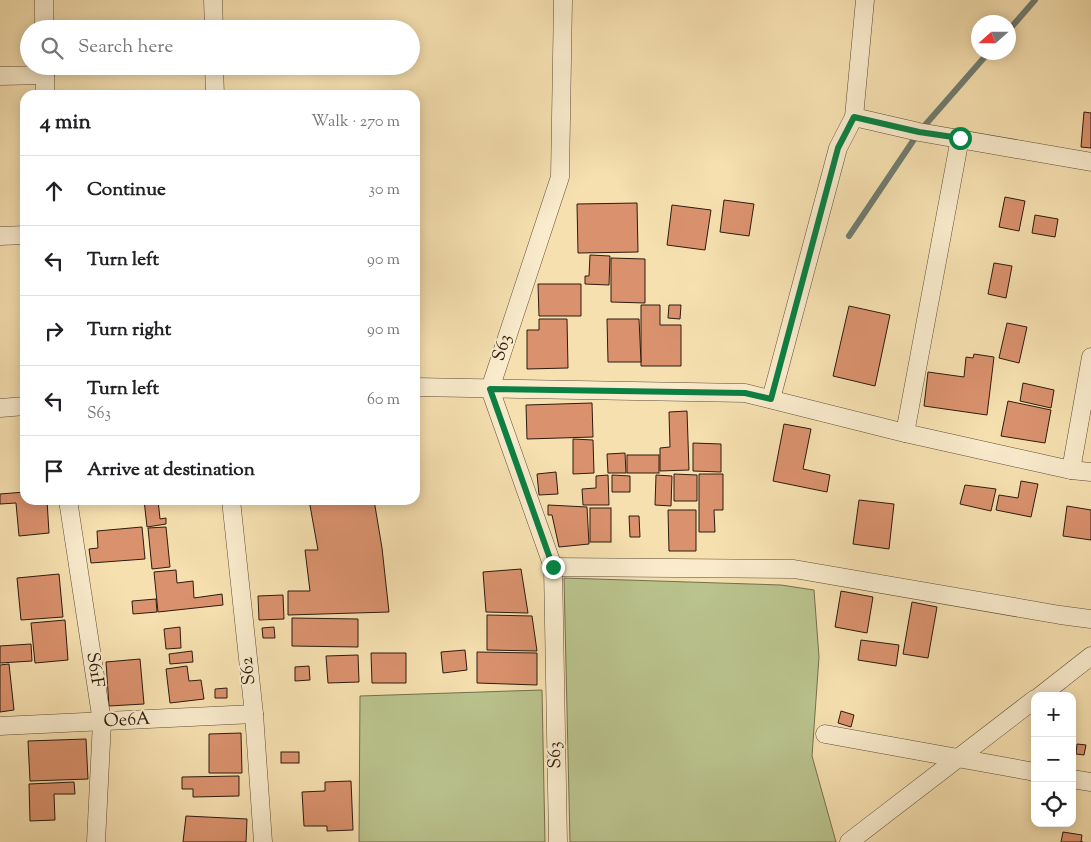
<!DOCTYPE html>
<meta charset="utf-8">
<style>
body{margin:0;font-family:"Sorts Mill Goudy",serif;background:#f2f2f2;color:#202124}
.controls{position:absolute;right:15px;bottom:15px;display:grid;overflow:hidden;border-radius:10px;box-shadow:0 2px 12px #0003}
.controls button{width:45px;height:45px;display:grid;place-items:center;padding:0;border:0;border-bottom:1px solid #e0e0e0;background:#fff;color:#202124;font:25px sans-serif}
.compass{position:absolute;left:971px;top:15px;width:45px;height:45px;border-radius:50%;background:#fff;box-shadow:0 2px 12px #0003;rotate:249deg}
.stop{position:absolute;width:15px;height:15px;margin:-11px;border:4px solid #0b8043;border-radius:50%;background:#fff}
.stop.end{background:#0b8043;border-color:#fff;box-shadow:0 1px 5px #0008}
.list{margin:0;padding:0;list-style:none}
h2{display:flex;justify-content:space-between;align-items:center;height:65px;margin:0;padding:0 20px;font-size:21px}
h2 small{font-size:16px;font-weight:400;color:#757577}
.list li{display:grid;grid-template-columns:32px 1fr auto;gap:15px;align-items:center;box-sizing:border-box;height:70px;padding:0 20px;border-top:1px solid #e0e0e0}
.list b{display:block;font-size:19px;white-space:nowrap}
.list p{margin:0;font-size:16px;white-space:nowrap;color:#757577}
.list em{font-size:16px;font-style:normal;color:#757577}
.icon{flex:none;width:28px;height:28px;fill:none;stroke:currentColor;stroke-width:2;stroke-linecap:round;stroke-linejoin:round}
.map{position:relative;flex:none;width:1091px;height:842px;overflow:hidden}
.search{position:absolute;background:#fff;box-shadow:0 2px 12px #0003;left:20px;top:20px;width:400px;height:55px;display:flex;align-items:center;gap:12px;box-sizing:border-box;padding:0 18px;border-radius:28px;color:#757577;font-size:19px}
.panel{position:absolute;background:#fff;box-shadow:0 2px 12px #0003;left:20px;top:90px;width:400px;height:415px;border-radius:15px}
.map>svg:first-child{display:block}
.green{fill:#bac38d;stroke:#746f4e}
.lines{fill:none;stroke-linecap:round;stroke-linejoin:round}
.stream{stroke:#707c6f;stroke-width:6}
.building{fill:#da926e;stroke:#2d1b0e}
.street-casing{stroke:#5f4c36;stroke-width:19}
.street{stroke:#f9ebcc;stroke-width:18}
.route{stroke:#0b8043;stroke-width:6}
.labels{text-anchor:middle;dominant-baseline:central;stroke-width:4;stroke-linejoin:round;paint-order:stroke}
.street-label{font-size:18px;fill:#2d1b0e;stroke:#f9ebcc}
</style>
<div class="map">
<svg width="1091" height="842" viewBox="0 0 1091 842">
<rect width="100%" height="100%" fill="#f6e0b0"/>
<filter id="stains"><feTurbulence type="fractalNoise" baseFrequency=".004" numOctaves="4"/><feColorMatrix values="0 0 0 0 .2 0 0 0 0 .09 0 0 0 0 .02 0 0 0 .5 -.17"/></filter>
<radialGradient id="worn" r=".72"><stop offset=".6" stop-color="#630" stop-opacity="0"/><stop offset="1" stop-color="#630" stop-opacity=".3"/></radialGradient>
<g class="green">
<polygon points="564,578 781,585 814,590 819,657 812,756 836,842 570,842"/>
<polygon points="542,690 545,842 359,842 360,696"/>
</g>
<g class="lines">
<g class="stream">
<polyline points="1008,31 1035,0"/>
<polyline points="849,236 919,132 989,52"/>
</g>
</g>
<g class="building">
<polygon points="1084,112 1091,113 1091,148 1081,147"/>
<polygon points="1005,197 1025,201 1019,231 999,227"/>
<polygon points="724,200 754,204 749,236 720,232"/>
<polygon points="637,203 638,252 578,253 577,204"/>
<polygon points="672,205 711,210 705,250 667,245"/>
<polygon points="1035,215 1058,219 1055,237 1032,233"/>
<polygon points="590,255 610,256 609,285 585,284 585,276 589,276"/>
<polygon points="611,258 645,259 645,303 611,302"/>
<polygon points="994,263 1012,266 1006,298 988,294"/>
<polygon points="538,284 581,284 581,316 539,316"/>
<polygon points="641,305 660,305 660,325 681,325 681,366 641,366"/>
<polygon points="669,305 681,305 680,319 668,318"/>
<polygon points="849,306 890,315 875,386 833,376"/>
<polygon points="539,319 567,319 568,368 527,369 527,330 539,330"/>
<polygon points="607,319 639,319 641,362 608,362"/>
<polygon points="1007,323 1027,327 1019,363 999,358"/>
<polygon points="974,354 994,357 987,415 924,406 928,372 964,377 966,357 973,358"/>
<polygon points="1023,383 1054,390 1051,408 1020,401"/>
<polygon points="1008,401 1051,410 1045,443 1001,436"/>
<polygon points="592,403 593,437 527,439 526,405"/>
<polygon points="687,411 689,470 660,471 660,448 670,447 669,412"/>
<polygon points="784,424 811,429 803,469 830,475 827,492 773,481"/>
<polygon points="573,439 593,440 594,473 573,474"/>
<polygon points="693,443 721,444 721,472 693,471"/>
<polygon points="625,453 626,473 608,473 607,454"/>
<rect x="627" y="455" width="32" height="18"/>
<polygon points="556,472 558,494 539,495 537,474"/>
<polygon points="674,474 697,475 697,501 674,501"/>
<polygon points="699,474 723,474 723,510 714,510 715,532 699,532"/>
<polygon points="608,475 609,505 583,505 582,489 596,488 596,476"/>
<polygon points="612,475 630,476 630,492 612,492"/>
<polygon points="656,475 672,476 671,506 655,505"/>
<polygon points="1021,481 1038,484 1031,517 996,510 999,495 1018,498"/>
<polygon points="965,485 996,489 991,511 960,504"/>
<polygon points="25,492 25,500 47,500 49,533 19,536 16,503 0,504 0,494"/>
<polygon points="144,500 158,500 160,519 166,518 166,524 147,527"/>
<polygon points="309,500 374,500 382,548 389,612 288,615 288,591 310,591 305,550 318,550"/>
<polygon points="859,500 894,504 889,549 853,544"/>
<polygon points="548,505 587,507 589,544 559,547 552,515 548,515"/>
<polygon points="1067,506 1091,510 1091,540 1063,536"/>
<rect x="590" y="508" width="21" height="34"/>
<polygon points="668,510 696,510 696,551 669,551"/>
<polygon points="629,516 639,516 640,537 630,537"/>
<polygon points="142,527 145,559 91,563 89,549 98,548 97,531"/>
<polygon points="166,527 170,567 152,569 148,528"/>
<polygon points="521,569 528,613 486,612 483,572"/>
<polygon points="176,570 177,583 193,581 194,598 222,594 223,605 158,612 154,572"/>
<polygon points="59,574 63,617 21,620 17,578"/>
<polygon points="841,591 873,597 867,633 835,627"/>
<polygon points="283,595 284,619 259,620 258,596"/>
<polygon points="156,599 157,612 133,614 132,601"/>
<polygon points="912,602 937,607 928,658 903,654"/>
<polygon points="487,615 532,616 537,651 487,650"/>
<polygon points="292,618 358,619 358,647 292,646"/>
<polygon points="65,620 68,660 35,663 31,623"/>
<polygon points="180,627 181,648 166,649 164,629"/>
<polygon points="274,627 275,638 263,638 262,628"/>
<polygon points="861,640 899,645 896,666 858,660"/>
<polygon points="31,644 32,661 0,663 0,646"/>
<polygon points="465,650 467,670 443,673 441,652"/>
<polygon points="192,651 193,662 170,664 169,654"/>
<polygon points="477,652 537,653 537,685 477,683"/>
<polygon points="371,653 406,653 406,683 372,683"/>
<polygon points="358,655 359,682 328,683 326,656"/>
<polygon points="140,659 144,704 109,706 106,662"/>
<polygon points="9,664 14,710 0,712 0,665"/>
<polygon points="187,666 189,681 201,680 204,699 170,703 166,669"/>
<polygon points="309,666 310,680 295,681 295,667"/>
<polygon points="227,688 227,698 215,698 215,689"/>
<polygon points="841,711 854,715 851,727 838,723"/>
<polygon points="241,733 242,773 209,773 209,734"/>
<polygon points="86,739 88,779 30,781 28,741"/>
<polygon points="1077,744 1086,745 1084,755 1076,754"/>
<rect x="281" y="752" width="18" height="11"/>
<polygon points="239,776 239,796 193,797 193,789 182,789 182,777"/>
<polygon points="351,781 353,830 327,831 327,826 304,826 302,792 325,791 325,782"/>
<polygon points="74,782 75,794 54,794 55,820 30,821 29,784"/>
<polygon points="186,816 247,819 246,842 183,842"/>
<polygon points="1063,832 1082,835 1081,842 1083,842 1061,842"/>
</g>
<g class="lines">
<defs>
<g id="street">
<polyline points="44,0 44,29"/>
<polyline points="213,0 214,29"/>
<polyline points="45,66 45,95"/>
<polyline points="214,66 215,95"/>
<polyline points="0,76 45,75"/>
<polyline points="854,117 919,132 1091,162"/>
<polyline points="0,236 25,235"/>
<polyline points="415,387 745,393 905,433 1071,470 1091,472"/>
<polyline points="771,399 838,148 854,117 865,0"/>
<polyline points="0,408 25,406"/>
<polyline points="905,433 960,138"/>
<polyline points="1071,470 1091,357"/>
<polyline points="68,500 102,722 96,842"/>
<polyline points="231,500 254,714 263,842"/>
<polyline points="553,567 794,569 1060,615 1091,619"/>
<polyline points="1040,696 1091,656"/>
<polyline points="0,726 254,714"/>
<polyline points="825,734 1035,772"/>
<polyline points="1072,779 1091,782"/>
<polyline points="558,842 553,567 490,389 560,177 563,0"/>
<polyline points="849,842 1035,699"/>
</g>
</defs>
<use href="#street" class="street-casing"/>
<use href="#street" class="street"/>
</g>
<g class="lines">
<polyline class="route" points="553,567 490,389 745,393 771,399 838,148 854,117 919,132 960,138"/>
</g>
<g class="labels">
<g class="street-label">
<text transform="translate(503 348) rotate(-72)">S63</text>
<text transform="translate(94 670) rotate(81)">S61F</text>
<text transform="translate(249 671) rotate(-96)">S62</text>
<text transform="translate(127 721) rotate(-3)">Oe6A</text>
<text transform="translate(556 755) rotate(-91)">S63</text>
</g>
</g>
<rect width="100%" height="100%" filter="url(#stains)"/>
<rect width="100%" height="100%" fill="url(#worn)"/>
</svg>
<div class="controls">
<button>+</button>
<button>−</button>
<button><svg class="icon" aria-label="locate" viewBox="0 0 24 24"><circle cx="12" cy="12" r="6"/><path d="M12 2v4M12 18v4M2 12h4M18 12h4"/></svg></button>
</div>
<svg class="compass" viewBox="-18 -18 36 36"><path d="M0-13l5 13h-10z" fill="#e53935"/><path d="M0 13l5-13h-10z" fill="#757577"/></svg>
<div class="stop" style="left:960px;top:138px"></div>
<div class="stop end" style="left:553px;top:567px"></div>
<div class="search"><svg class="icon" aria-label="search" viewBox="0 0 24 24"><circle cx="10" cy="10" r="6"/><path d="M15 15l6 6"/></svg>Search here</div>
<section class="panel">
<h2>4 min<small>Walk · 270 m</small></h2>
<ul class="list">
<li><svg class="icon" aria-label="ahead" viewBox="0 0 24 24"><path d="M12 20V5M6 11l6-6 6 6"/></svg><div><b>Continue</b></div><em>30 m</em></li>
<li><svg class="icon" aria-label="left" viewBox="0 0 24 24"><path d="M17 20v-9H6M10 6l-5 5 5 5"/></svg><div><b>Turn left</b></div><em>90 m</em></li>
<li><svg class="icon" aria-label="right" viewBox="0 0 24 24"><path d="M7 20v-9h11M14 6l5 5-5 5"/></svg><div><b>Turn right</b></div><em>90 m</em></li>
<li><svg class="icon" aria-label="left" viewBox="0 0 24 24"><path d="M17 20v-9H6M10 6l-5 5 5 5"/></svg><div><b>Turn left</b><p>S63</p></div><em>60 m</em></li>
<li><svg class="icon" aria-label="arrive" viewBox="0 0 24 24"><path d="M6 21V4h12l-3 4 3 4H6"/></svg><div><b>Arrive at destination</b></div></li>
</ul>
</section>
</div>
